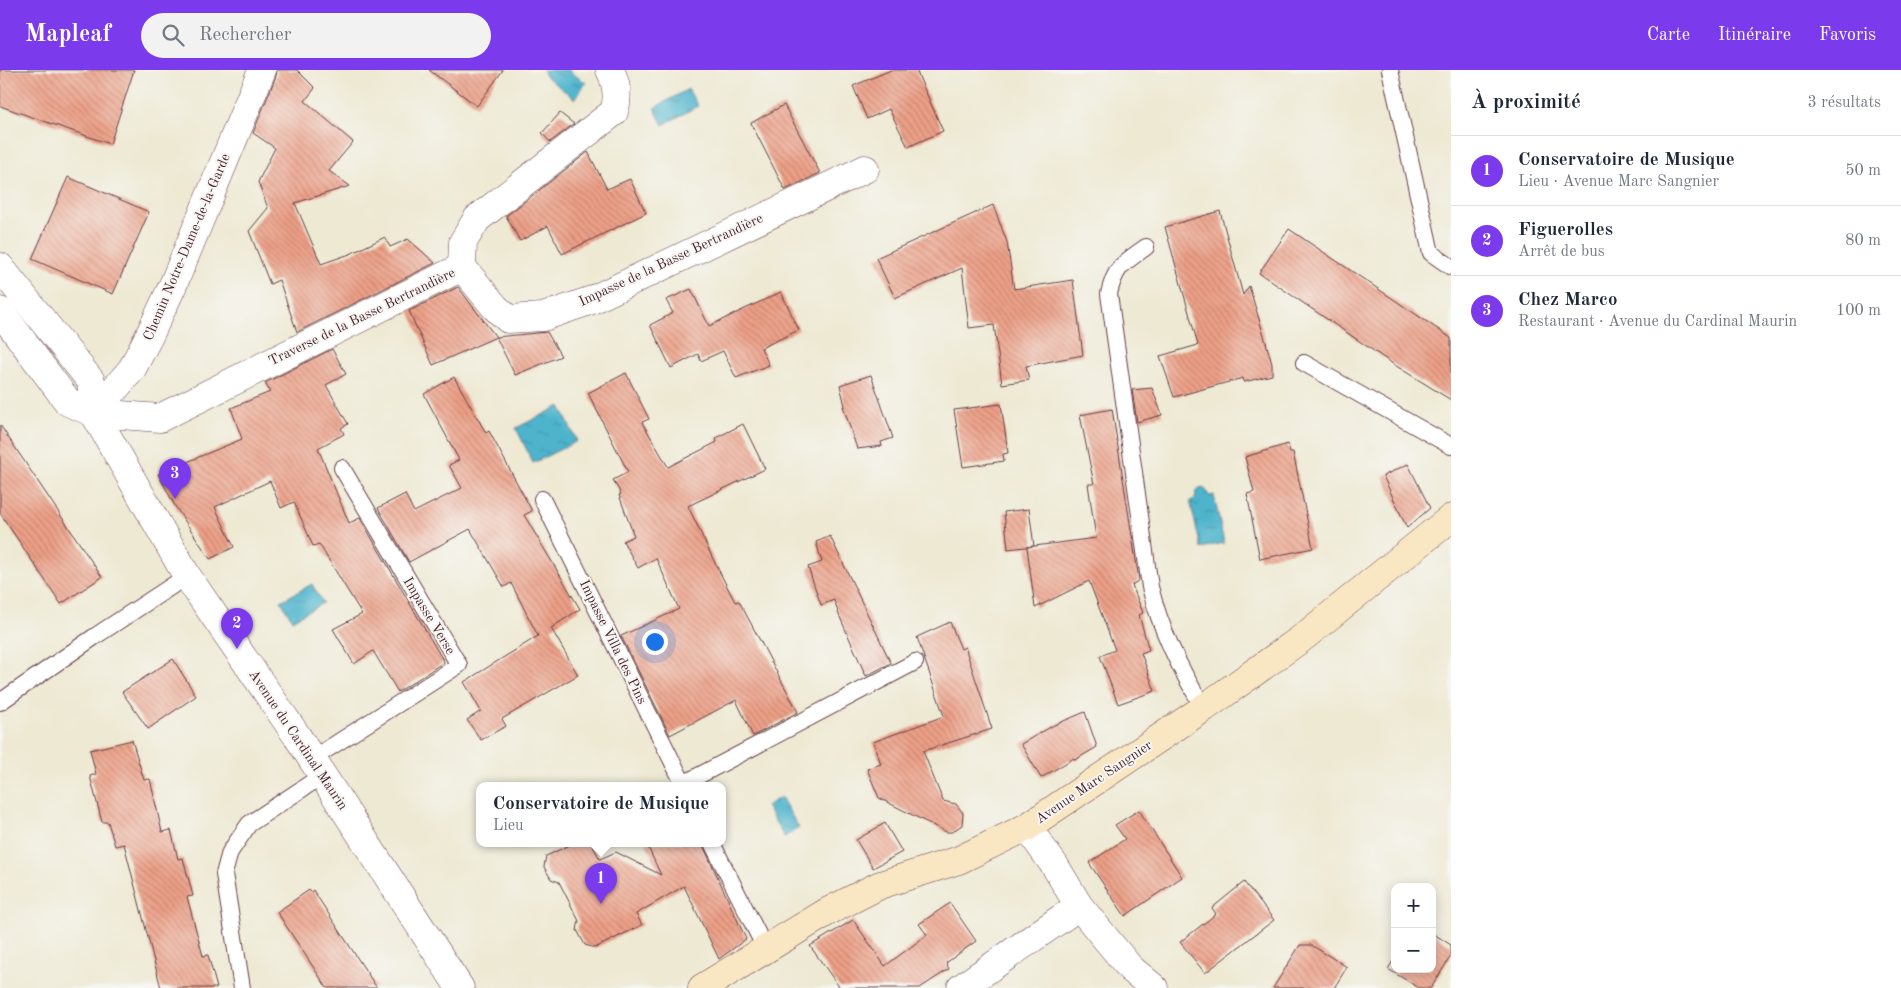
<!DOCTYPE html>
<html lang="fr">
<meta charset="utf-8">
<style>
body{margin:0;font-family:"Old Standard TT",serif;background:#f2f2f3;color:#1f2937}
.controls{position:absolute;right:15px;bottom:15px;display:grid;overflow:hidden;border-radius:10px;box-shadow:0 2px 12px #0003}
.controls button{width:45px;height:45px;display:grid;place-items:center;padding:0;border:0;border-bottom:1px solid #e0e1e3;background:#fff;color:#1f2937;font:25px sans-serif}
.you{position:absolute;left:654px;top:571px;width:18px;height:18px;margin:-12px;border:4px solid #fff;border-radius:50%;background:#1a73e8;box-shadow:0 0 0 8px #1a73e833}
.badge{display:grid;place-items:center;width:32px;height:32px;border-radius:50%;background:#7c3aed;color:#fff;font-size:16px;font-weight:700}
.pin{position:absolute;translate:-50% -41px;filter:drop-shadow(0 1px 2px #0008)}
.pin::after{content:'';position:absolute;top:26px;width:18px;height:15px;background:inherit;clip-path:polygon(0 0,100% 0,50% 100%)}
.popup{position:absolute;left:476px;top:712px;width:250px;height:65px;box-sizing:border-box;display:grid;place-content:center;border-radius:10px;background:#fff;filter:drop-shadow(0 1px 4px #0005);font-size:16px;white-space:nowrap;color:#747a83}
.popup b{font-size:19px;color:#1f2937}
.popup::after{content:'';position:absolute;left:50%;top:100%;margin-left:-10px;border:10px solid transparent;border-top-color:#fff}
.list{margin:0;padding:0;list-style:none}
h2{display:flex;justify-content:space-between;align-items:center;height:65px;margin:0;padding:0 20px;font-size:21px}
h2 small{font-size:16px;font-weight:400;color:#747a83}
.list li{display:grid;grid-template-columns:32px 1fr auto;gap:15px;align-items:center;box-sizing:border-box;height:70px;padding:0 20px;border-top:1px solid #e0e1e3}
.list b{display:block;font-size:19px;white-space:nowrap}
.list p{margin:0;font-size:16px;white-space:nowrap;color:#747a83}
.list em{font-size:16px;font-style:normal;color:#747a83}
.icon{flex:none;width:28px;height:28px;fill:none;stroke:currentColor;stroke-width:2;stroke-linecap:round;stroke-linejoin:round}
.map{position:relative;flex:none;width:1451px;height:918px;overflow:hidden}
header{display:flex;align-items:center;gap:30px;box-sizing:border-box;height:70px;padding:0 25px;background:#7c3aed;color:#fff}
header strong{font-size:24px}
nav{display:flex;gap:28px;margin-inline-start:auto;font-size:18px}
.search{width:350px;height:45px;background:#f2f2f3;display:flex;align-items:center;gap:12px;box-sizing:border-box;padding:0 18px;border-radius:28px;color:#747a83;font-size:19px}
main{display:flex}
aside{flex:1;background:#fff}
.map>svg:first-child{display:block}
.water{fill:url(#water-ripples);stroke:#4c6a7c}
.building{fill:url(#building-back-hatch)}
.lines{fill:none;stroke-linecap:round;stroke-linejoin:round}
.lane-casing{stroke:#633d44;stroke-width:18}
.street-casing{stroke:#633d44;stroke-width:29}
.secondary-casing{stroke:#633d44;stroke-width:29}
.lane{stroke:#fff;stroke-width:16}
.street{stroke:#fff;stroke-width:28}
.secondary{stroke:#f9e7c3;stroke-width:28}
.labels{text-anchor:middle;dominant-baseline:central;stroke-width:4;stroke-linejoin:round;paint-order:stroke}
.street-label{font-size:14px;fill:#4a1f2b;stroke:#f6f6f2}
</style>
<header>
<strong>Mapleaf</strong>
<div class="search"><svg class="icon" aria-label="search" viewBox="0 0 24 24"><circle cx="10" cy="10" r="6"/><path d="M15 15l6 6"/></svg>Rechercher</div>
<nav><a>Carte</a><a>Itinéraire</a><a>Favoris</a></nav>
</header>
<main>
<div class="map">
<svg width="1451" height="918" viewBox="0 0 1451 918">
<defs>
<pattern id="water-ripples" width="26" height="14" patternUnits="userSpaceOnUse" patternTransform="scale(1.25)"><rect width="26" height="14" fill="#4db4cc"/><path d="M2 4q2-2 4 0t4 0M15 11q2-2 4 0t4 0" fill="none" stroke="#4292a6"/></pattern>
<pattern id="building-back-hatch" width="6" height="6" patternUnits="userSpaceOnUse" patternTransform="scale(1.25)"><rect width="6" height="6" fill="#eda087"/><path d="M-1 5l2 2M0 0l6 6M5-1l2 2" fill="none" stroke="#c2826f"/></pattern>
</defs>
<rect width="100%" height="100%" fill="#f6f6f2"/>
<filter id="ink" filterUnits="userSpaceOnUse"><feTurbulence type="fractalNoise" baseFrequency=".02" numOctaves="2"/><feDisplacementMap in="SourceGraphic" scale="10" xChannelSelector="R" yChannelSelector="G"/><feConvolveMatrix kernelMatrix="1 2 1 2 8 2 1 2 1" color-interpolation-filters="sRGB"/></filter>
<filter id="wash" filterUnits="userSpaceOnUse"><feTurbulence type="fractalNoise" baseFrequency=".0096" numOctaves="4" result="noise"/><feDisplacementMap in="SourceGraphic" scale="20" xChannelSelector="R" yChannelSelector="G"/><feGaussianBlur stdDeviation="1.12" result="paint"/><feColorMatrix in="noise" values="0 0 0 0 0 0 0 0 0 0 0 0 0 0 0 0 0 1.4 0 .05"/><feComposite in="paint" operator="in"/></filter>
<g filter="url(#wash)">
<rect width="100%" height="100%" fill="#eee9d3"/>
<g class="water">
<polygon points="543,0 568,0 586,13 575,29 544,5"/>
<polygon points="688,19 698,36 663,55 654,38"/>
<polygon points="560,336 577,371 533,393 516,358"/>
<polygon points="1202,418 1206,420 1209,426 1214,425 1224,473 1201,478 1190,431 1195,429 1196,421"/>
<polygon points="312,514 323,533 292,550 281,531"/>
<polygon points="781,727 799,758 784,767 766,736"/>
</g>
<g id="blocks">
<g class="building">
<polygon points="0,0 134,0 110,74 0,36"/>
<polygon points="277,0 297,0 315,18 305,31 353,72 329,101 350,116 295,133 321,194 350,184 385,167 390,177 408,169 435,193 297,262 279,210 270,214 249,161 268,138 258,112 275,78 253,63 276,6"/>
<polygon points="429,0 503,0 477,36"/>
<polygon points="891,0 916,0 943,61 908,77 889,39 867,49 853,16"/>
<polygon points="784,35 820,103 785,120 751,53"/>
<polygon points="560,43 574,54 550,72 542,63"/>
<polygon points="588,82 607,119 630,109 646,143 562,184 548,156 520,171 506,146"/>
<polygon points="68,107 149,142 113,224 32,189"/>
<polygon points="993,135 1007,172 1014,219 1073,210 1083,285 1026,296 1029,310 1002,314 994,255 969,258 962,198 895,228 876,188"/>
<polygon points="1220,141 1243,225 1249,216 1265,269 1272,294 1272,305 1244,312 1243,308 1174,327 1160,286 1198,275 1165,157"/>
<polygon points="1289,159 1451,268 1451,330 1393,294 1259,203"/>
<polygon points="458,217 496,267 433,295 409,241"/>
<polygon points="691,219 709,256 781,222 799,260 761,278 769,295 736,308 723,281 701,291 698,284 671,298 650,255 673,243 666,230"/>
<polygon points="547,262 561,286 515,305 496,267"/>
<polygon points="332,279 346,304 326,315 348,354 341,358 344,364 318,378 349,453 360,448 444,592 398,622 373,581 354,594 333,559 362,544 319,474 313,476 294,432 281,438 270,411 215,437 234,477 210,489 175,436 158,404 242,369 231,338 270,322 265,313"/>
<polygon points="626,303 649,349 642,352 668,397 717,372 716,368 743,354 765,399 688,436 713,489 735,532 739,531 798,642 753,666 736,630 670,665 621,566 679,539 656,488 638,498 623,471 634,466 619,425 621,424 613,410 628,402 588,323"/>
<polygon points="871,305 893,368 881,372 882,376 857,379 843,336 845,336 840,315"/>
<polygon points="454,307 486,363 489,361 532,441 524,445 580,539 551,558 578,605 502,649 506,656 481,670 467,650 481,641 464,612 538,566 511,513 504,517 470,459 409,492 378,438 405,424 414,442 462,418 449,395 459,390 424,324"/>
<polygon points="1152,318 1162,345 1137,352 1132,320"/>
<polygon points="1001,334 1008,383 1003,384 1004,391 963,397 954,340"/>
<polygon points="1112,339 1139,510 1132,515 1143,543 1139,545 1149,580 1141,583 1155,621 1118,634 1100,586 1115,580 1089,511 1035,538 1027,477 1096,468 1088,414 1094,414 1080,345"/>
<polygon points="0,355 102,507 61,534 0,443"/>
<polygon points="1288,374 1290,382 1293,382 1313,478 1260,489 1247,424 1254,422 1245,387"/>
<polygon points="1408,394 1430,438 1407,458 1383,406"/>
<polygon points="1029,439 1034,476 1008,479 1004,442"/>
<polygon points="830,466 891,593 866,606 839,545 834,530 821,535 808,497 822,492 816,472"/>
<polygon points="950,552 961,579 965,577 992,659 923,681 943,731 956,734 963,743 962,755 952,762 946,762 879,728 867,699 881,694 873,672 944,646 917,567"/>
<polygon points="173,589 196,626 148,659 122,622"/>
<polygon points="1085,642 1097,677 1075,690 1074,688 1041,708 1021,674 1054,655"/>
<polygon points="132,670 144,710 150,709 162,762 171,760 178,789 183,788 193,826 187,827 203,886 208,885 217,918 161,918 124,774 115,776 108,752 102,752 90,706 96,704 90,680"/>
<polygon points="1139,740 1182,807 1125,846 1089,793 1125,769 1115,755"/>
<polygon points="885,753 902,782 873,798 856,770"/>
<polygon points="574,773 591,773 600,789 616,782 661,805 646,773 702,773 746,869 719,889 684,816 636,844 642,855 595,878 585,875 577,860 579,851 559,812 551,809 544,797 546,786"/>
<polygon points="1244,812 1274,850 1205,903 1180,872 1216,844 1212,838"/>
<polygon points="309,820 311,822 313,820 377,918 327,918 277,842"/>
<polygon points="950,833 976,871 946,893 949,899 920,918 840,918 810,876 853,850 885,896 927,865 919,854"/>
<polygon points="1432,863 1451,875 1451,886 1431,918 1419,918 1388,899 1395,888 1395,899 1432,899"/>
<polygon points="1300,875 1311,875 1347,897 1334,918 1273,918"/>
</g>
</g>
</g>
<g filter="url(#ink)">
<use href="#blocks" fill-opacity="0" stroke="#633d44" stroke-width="1"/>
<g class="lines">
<defs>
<g id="lane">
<polyline points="1390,0 1431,183 1451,197"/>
<path d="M1146,177C1124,193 1115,196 1109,224L1150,517C1161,561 1180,600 1204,638"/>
<polyline points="1304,293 1451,376"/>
<polyline points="542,429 684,715"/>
<polyline points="0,632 94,567 187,506"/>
<polyline points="312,689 459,595 342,398"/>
<polyline points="683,714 915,592"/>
<polyline points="712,773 766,880"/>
<polyline points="242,918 224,804 230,782 249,754 323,705"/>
</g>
<g id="street">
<polyline points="0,197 91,311 94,343 187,506 297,666 460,918"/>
<polyline points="462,197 495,237 508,249 543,247 592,230 865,99"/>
<path d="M0,241L68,332L94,343L160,348L462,197L463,172L477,149L614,42C619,27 617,14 610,0"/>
<polyline points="94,343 132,299 150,264 173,215 262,0"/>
<polyline points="1027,757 1055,796 1079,836 1130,898 1154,918"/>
<polyline points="961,918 1079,836"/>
</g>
<polyline id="secondary" points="702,918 827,842 880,815 959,790 1027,757 1204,638 1301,569 1451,448"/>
</defs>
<use href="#lane" class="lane-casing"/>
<use href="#street" class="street-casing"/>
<use href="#secondary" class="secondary-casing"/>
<use href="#lane" class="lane"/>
<use href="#street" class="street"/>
<use href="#secondary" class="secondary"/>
</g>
</g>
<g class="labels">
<g class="street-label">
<text transform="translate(187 177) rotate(-67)">Chemin Notre-Dame-de-la-Garde</text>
<text transform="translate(671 190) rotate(-25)">Impasse de la Basse Bertrandière</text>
<text transform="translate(362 247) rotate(-26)">Traverse de la Basse Bertrandière</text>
<text transform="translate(429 546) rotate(59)">Impasse Verse</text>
<text transform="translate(613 572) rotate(64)">Impasse Villa des Pins</text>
<text transform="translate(298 670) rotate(56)">Avenue du Cardinal Maurin</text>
<text transform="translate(1094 712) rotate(-34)">Avenue Marc Sangnier</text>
</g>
</g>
</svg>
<div class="controls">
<button>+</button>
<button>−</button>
</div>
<div class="you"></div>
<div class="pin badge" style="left:601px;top:834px">1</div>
<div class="popup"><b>Conservatoire de Musique</b>Lieu</div>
<div class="pin badge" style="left:237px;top:579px">2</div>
<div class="pin badge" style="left:175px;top:429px">3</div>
</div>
<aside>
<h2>À proximité<small>3 résultats</small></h2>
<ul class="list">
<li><span class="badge">1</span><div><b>Conservatoire de Musique</b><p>Lieu · Avenue Marc Sangnier</p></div><em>50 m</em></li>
<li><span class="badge">2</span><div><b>Figuerolles</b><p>Arrêt de bus</p></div><em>80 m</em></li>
<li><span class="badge">3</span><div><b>Chez Marco</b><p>Restaurant · Avenue du Cardinal Maurin</p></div><em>100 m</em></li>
</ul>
</aside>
</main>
